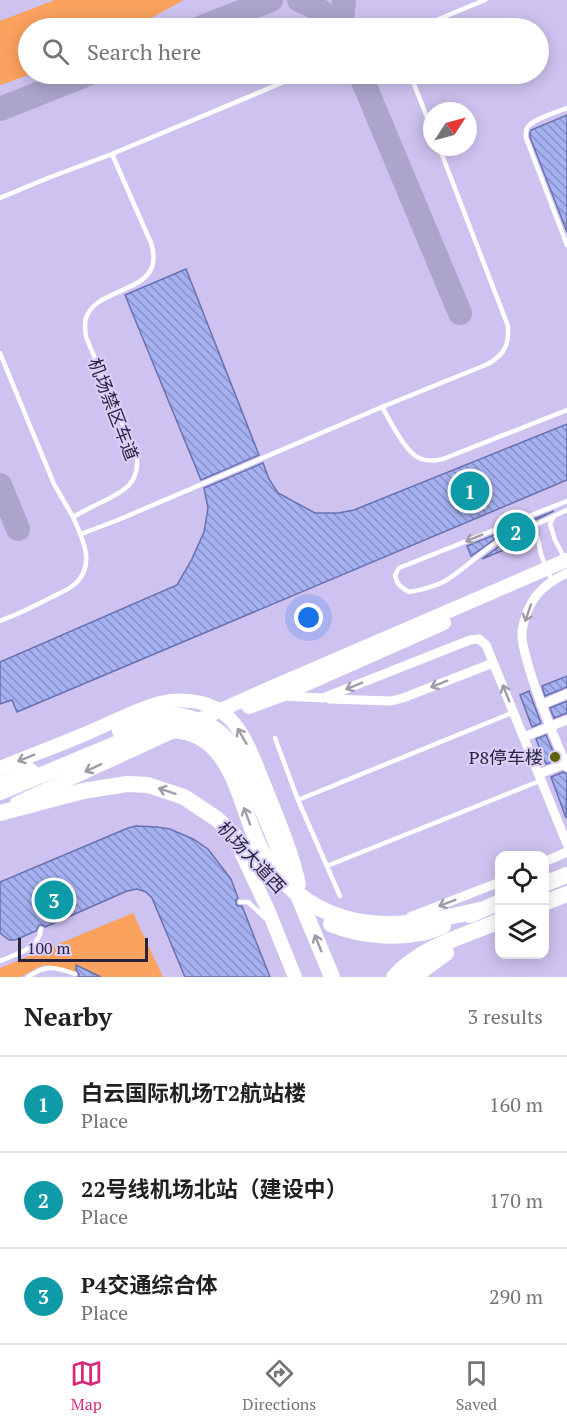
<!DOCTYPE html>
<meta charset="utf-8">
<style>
body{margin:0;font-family:"PT Serif","Noto Sans SC",serif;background:#f2f2f2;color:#202124}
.controls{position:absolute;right:18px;bottom:18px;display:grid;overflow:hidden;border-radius:12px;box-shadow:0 3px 15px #0003}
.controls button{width:54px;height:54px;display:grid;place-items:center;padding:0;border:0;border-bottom:2px solid #e0e0e0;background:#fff;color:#202124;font:30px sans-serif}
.compass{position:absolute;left:423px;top:102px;width:54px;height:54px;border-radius:50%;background:#fff;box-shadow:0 3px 15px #0003;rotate:54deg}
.scale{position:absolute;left:18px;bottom:15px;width:130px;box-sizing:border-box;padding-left:6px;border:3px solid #2a233d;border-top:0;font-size:16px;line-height:21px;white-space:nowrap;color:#2a233d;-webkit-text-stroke:4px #d9cff9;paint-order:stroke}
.you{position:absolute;left:309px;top:618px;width:21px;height:21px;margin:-15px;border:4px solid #fff;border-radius:50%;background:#1a73e8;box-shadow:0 0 0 9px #1a73e833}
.badge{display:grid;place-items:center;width:39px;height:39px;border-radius:50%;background:#db2777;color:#fff;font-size:20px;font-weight:700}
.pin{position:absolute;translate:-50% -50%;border:3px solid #fff;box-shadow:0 2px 6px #0006}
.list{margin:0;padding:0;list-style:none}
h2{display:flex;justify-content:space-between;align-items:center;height:78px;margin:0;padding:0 24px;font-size:26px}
h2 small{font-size:20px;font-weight:400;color:#757577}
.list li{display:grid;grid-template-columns:39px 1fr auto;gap:18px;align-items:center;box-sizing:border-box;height:96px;padding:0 24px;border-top:2px solid #e0e0e0}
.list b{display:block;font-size:22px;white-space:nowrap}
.list p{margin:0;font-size:20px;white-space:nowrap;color:#757577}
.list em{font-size:20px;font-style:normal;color:#757577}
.icon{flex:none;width:33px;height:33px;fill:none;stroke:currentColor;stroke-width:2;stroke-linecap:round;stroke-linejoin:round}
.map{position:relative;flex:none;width:567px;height:977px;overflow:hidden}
.search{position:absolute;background:#fff;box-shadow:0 3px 15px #0003;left:18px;right:18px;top:18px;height:66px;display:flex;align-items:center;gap:15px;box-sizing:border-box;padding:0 21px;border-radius:33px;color:#757577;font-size:22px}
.sheet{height:366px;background:#fff}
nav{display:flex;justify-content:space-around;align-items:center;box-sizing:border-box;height:84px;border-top:2px solid #e0e0e0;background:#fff;font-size:16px;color:#757577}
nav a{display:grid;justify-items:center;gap:3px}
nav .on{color:#db2777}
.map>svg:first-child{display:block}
.built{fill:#cec2f0;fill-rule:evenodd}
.green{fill:#faa25e}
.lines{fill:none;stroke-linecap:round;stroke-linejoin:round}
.taxiway{stroke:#aca4ca;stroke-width:24}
.building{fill:url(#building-back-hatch);stroke:#6871b0;stroke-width:1.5}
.lane{stroke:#fff;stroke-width:4.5}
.street{stroke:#fff;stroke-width:9}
.secondary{stroke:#fff;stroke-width:14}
.highway{stroke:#fff;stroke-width:16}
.oneway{stroke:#9f9ca8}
.poi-dot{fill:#5a6404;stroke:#d9cff9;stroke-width:2}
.labels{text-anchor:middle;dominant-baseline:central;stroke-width:4.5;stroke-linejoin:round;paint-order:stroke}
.street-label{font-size:18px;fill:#2a233d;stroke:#d9cff9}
.poi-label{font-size:18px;fill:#2a233d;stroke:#d9cff9;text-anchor:end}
</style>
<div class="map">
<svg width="567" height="977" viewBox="0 0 567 977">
<defs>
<pattern id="building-back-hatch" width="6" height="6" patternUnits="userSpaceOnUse" patternTransform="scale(1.5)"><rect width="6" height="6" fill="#a6b1f1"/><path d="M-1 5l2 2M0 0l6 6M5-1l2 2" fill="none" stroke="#8790c4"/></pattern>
</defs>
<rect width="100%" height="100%" fill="#d9cff9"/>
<path class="built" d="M0,0H567V977H0ZM28,28H538V74H28ZM432,111H468V147H432ZM500,856H544V954H500Z"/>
<g class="green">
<polygon points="55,0 184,0 133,28 28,28 28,74 32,74 0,85 0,21"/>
<polygon points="133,913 163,977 99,977 77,965 75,974 70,970 46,965 39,967 20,977 0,977 0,968"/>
</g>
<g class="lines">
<g class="taxiway">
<path d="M299,0C317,7 326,13 338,28"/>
<polyline points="200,28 271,0"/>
<polyline points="344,28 342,21 344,0"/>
<polyline points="360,74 460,313"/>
<polyline points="0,109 88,74"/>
<polyline points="0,485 18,529"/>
</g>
</g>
<g class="building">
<polygon points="567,115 567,232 530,137 530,133 531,130"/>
<polygon points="186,269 259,455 201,480 125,295"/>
<polygon points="567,424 567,480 17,712 12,700 0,704 0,662 177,585 191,561 204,532 208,508 204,488 263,463 269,479 278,493 315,513 338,513 354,510"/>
<polygon points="554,511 527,524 504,533 471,556 467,546"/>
<polygon points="528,533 533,538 482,559 508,540"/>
<polygon points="567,676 567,687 545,696 542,686"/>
<polygon points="529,691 541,723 532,727 520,695"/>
<polygon points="567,701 567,713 554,718 550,708"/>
<polygon points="546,735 557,760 546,764 536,739"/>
<polygon points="563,772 567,774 566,818 551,777"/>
<polygon points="136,826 157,827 170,829 193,839 208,849 231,879 238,898 236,900 236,904 238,906 242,906 270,977 185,977 152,898 146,892 137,889 127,891 45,927 43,925 39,925 36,931 15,940 9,940 0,933 0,882 128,828"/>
<polygon points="76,965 101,977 78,977 79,974 76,970"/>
</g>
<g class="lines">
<g class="lane">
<polyline points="417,28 485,0"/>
<polyline points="410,74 432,130"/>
<path d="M567,108C557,112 532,119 527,128C525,132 526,134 526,138L567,245"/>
<polyline points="0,198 48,178 112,154 303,74"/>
<polyline points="0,353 54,484 73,517"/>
<path d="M382,407C390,420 405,452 419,458C427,462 435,461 443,459L567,410"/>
<polyline points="529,528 554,516"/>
<path d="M81,534L118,520L382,407L488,364C505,354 509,345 508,326L439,147"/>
<polyline points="565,559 555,540 550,524 554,516 567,510"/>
<path d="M550,577C547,569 543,561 541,554C538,542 540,536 529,528C496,534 473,564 445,581C434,587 421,590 409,592C401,587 396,584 395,575L399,568L567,501"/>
<path d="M0,621C18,614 35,606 52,597C60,593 70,589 76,583C96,564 82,537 73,517C82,512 91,507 100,503C121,492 139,486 137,458L86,337C85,330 84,324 86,318C97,284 168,295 151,243L112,154"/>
<polyline points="275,738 298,800 514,712"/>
<polyline points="298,800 340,896"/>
<polyline points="327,866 542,780"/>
<polyline points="240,902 248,902 265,918"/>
<path d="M0,961C16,954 39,949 41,929"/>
<path d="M28,977C46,964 56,967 75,974"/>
</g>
<g class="street">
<path d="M567,573C540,585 526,603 522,632C521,643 526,657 529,668C539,702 553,734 567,767"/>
<polyline points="282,696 323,698 470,640 479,639 486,645 567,844"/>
<polyline points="329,699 391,701 403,698 493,663"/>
<polyline points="541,705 567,694"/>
<polyline points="524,737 567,720"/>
<polyline points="539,774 567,763"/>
<polyline points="544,862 567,852"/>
<polyline points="410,917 500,882"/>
</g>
<g class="secondary">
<polyline points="249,707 279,696 444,623"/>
<polyline points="192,723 261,692 567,560"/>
<path d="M0,768C31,755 63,744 94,730C115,721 148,704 171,701C191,699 212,703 227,716C246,733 254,761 264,784C277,817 291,849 299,884"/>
<polyline points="3,782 31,770"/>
<polyline points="17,803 174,731"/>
<polyline points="241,852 268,910 295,977"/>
</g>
<g class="highway">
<path d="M120,731C130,726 140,720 151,718C183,710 215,722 235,749C239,755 242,763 246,770L332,977"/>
<path d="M0,792L140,734C154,730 166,729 180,731C235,738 240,810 261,850C278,882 309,908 344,918C388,931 437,920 480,910"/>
<polyline points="0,813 83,791 127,784 148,785 184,797 217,819 233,834 254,862 272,881"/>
<polyline points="544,884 567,875"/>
<polyline points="544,903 567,894"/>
<polyline points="470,915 500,902"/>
<path d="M331,924C358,935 392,939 421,933C428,932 436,928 443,926"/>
<path d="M394,977C421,947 463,936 500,921"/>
<polyline points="413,977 446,953"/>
</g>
</g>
<defs><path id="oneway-shaft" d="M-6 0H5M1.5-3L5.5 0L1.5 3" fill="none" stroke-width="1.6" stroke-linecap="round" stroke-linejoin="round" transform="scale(1.5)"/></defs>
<g class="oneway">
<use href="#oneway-shaft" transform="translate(474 538) rotate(158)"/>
<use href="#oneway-shaft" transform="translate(528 613) rotate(109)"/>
<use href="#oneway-shaft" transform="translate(439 684) rotate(158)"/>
<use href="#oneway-shaft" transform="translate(354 686) rotate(158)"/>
<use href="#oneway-shaft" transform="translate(506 693) rotate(-112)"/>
<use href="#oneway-shaft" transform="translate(242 736) rotate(-120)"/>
<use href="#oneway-shaft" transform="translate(26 758) rotate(158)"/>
<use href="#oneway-shaft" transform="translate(93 768) rotate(155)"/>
<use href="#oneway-shaft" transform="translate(167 791) rotate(-161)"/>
<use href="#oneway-shaft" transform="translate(247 816) rotate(-110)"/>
<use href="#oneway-shaft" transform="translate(447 903) rotate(159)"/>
<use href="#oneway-shaft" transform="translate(318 943) rotate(-112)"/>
</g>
<circle class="poi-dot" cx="555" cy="757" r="6"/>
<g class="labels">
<g class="street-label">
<text transform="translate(114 409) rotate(69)">机场禁区车道</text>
<text transform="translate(252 857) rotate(47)">机场大道西</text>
</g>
<g class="poi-label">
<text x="543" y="757">P8停车楼</text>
</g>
</g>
</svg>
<div class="controls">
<button><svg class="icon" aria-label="locate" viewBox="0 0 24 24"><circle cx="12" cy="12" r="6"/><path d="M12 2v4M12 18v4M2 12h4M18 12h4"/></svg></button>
<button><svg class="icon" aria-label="layers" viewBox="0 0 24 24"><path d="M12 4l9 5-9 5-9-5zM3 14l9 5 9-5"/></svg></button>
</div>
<svg class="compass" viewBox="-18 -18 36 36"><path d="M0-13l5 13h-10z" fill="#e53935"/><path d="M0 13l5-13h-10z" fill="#757577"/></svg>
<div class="scale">100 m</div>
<div class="you"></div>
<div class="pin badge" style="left:470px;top:491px;background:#0f9aa8">1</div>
<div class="pin badge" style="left:516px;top:532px;background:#0f9aa8">2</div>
<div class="pin badge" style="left:54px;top:900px;background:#0f9aa8">3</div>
<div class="search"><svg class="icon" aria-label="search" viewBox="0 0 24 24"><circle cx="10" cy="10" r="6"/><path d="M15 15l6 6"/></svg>Search here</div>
</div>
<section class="sheet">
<h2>Nearby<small>3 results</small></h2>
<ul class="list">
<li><span class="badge" style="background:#0f9aa8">1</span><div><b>白云国际机场T2航站楼</b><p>Place</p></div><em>160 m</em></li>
<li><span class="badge" style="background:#0f9aa8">2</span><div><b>22号线机场北站（建设中）</b><p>Place</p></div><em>170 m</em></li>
<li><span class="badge" style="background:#0f9aa8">3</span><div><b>P4交通综合体</b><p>Place</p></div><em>290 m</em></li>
</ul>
</section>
<nav>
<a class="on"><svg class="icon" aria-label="map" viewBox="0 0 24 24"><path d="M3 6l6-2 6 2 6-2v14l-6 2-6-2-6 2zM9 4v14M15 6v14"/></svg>Map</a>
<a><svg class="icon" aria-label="directions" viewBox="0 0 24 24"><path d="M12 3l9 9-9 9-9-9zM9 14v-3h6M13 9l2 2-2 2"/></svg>Directions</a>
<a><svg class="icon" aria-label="saved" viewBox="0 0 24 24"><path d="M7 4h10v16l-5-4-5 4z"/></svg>Saved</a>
</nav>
